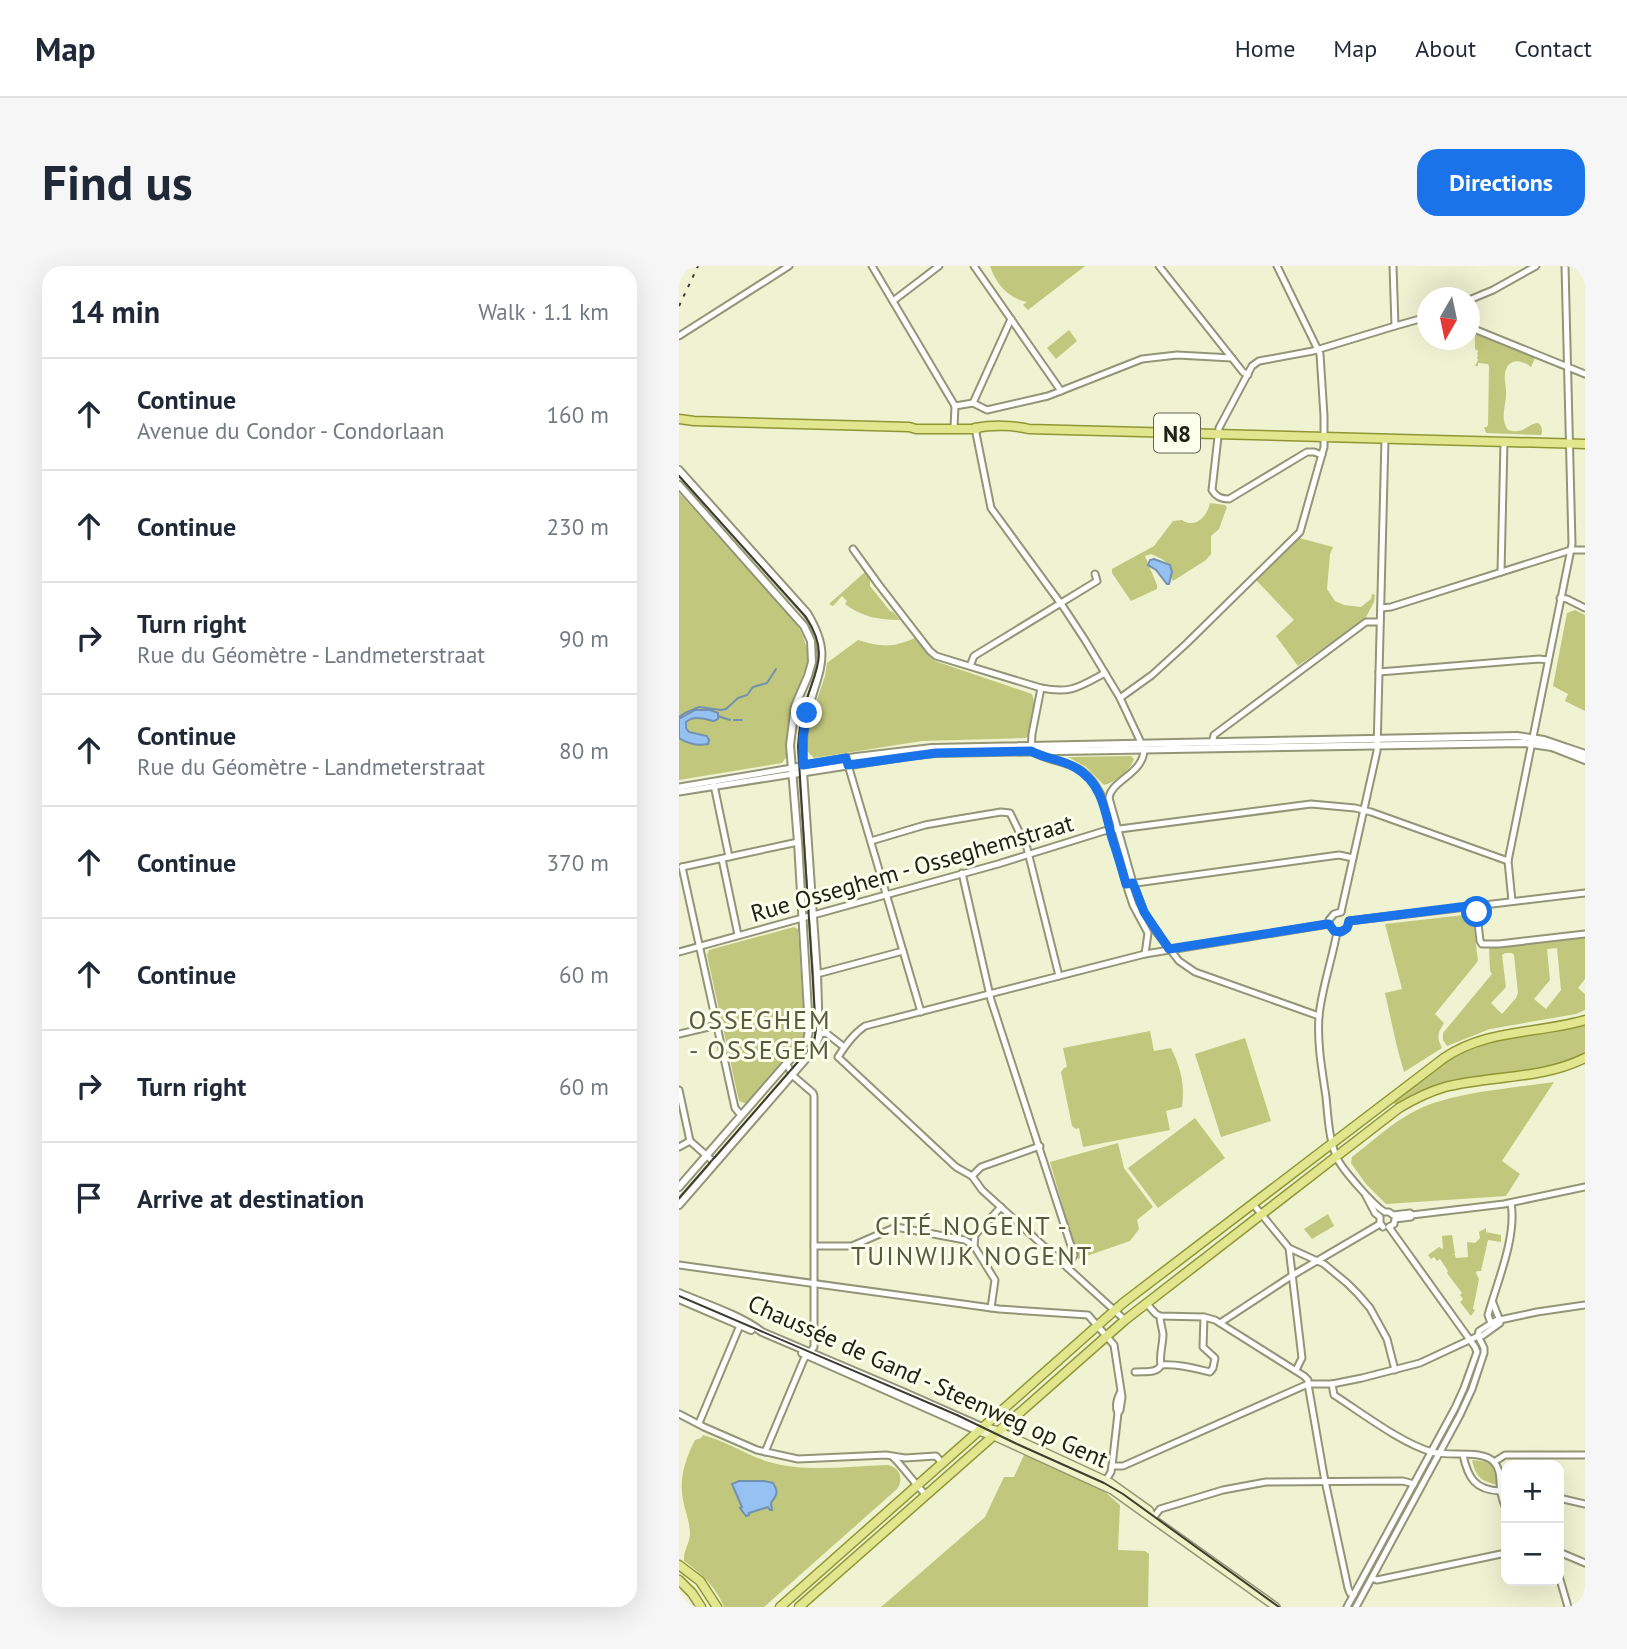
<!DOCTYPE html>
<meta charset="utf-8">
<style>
body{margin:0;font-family:"PT Sans",sans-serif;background:#f6f6f7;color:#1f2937}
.controls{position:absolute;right:21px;bottom:21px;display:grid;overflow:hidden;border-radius:14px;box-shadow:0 7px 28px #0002}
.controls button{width:63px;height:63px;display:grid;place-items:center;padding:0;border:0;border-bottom:2px solid #e0e1e3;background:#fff;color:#1f2937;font:35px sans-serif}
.compass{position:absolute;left:738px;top:21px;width:63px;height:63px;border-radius:50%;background:#fff;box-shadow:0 7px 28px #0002;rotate:189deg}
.stop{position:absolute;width:21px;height:21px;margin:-16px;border:5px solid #1a73e8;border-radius:50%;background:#fff}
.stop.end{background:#1a73e8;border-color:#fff;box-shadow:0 2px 7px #0008}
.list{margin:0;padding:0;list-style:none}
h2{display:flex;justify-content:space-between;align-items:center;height:91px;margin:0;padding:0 28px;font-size:30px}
h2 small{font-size:23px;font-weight:400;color:#747a83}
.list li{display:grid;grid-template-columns:46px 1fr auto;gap:21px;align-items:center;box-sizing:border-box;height:112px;padding:0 28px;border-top:2px solid #e0e1e3}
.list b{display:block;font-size:26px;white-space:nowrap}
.list p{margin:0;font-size:23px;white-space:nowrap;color:#747a83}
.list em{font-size:23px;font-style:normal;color:#747a83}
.icon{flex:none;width:38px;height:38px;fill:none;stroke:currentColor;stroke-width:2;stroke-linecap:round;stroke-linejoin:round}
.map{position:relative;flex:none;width:906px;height:1341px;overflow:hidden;border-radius:21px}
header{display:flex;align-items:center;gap:42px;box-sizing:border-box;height:98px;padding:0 35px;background:#fff;border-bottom:2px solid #e0e1e3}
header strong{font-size:33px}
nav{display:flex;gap:38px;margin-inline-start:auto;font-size:24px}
.intro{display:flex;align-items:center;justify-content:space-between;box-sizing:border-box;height:168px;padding:0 42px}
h1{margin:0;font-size:49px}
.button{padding:18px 32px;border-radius:21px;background:#1a73e8;color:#fff;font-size:24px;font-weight:700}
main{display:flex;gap:42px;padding:0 42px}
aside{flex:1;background:#fff;border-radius:21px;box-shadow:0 7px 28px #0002}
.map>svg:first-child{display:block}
.green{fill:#c1c77c;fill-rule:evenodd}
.water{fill:#96c2f3;stroke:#7392b1;stroke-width:2}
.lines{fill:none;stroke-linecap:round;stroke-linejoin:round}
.stream{stroke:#7392b1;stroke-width:2}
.minor-casing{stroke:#929576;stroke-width:9}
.tertiary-casing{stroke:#929576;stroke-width:10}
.secondary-casing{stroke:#929576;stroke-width:10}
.primary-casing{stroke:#919635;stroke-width:11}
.minor{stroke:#fff;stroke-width:5}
.tertiary{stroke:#fff;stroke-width:6}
.secondary{stroke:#f0f2c7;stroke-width:7}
.primary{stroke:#e1e68f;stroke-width:8}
.tram{stroke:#3c3d2f;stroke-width:2}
.rail{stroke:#3c3d2f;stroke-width:2;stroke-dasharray:3.5 7;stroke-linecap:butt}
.route{stroke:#1a73e8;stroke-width:9}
.labels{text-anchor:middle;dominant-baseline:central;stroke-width:6;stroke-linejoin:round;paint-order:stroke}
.shield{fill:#fcffeb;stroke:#636456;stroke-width:2}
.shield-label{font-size:23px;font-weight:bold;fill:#212216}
.street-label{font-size:24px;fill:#212216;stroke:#fcffeb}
.neighbourhood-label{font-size:26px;letter-spacing:2px;fill:#575a3d;stroke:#fcffeb}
</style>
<header>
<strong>Map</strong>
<nav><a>Home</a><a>Map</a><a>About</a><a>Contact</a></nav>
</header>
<div class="intro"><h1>Find us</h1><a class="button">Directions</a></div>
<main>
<aside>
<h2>14 min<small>Walk · 1.1 km</small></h2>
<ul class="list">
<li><svg class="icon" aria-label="ahead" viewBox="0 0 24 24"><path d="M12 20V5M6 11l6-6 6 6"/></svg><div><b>Continue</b><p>Avenue du Condor - Condorlaan</p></div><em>160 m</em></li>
<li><svg class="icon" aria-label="ahead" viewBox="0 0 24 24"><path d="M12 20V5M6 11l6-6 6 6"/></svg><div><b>Continue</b></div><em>230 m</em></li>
<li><svg class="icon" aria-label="right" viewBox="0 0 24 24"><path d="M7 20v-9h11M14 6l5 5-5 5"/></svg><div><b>Turn right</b><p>Rue du Géomètre - Landmeterstraat</p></div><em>90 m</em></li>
<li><svg class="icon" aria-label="ahead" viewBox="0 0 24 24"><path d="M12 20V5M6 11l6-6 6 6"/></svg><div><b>Continue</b><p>Rue du Géomètre - Landmeterstraat</p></div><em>80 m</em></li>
<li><svg class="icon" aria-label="ahead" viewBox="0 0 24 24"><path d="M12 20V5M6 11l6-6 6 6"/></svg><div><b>Continue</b></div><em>370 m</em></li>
<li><svg class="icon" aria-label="ahead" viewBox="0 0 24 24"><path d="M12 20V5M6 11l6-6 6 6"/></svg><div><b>Continue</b></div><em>60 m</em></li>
<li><svg class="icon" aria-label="right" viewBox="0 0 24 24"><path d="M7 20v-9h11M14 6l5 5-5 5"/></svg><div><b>Turn right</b></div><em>60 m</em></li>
<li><svg class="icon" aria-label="arrive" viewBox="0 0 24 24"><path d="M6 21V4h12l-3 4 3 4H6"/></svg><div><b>Arrive at destination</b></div></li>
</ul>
</aside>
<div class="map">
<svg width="906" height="1341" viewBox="0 0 906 1341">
<rect width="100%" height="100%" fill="#eff3d2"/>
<g class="green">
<path d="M311,0H406L349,44L344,39L348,36C329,32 317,18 311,0Z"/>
<polygon points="390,64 398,75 377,93 368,82"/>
<path d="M796,68L856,92L852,101C842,93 829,92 826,107C825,114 827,119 827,125C828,138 820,152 829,164C846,169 847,158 859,157C863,159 864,166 862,169L807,167L805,161H808L809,158L810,101L809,98L799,97V100H796L799,94L798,92L799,89L798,88L799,85L796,83Z"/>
<polygon points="0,227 118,358 124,370 128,383 128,399 117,427 111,454 108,490 103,497 0,514"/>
<path d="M531,237L546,239L548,241L540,263L532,270V288L527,294L494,315C484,299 497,298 472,288L466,290L478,319V323L452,335L433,307V303L475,280L494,255L503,254C516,263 528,251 531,237Z"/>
<polygon points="620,272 654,281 651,288 648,323 656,335 665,339 682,341 692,333 693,328 696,329 695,336 686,353 619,400 597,370 615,354 576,313"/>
<path d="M186,306L191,313V320L211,345L214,346L221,354C200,354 183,351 166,338L168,335L163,330L154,340L150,338Z"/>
<polygon points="896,344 906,349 906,445 886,435 889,428 874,420 888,347"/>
<path d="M236,372L252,392L256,395L353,428C358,440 353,458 349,471L346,472L243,475L135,492L128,485L131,454L146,410L148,397L179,374C202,381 214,382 236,372Z"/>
<path d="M452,490L455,493C451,505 437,516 425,519L407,501L389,491Z"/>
<path d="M793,648L799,695L756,748L765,757C759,767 757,770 763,782L725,806L718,781L706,727L723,723L706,658Z"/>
<polygon points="115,661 119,663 126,770 68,838 60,835 28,689 30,684"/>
<path d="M906,671V713L899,722L906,728V744L897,748L811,763L768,780L764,774V767L813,708L811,705L810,682ZM878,682L882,724L867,743L855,733L871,714L868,683ZM826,687H833L835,689L839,727L837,732L823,748L812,737L827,721L823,689Z"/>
<polygon points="906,756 906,790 864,804 781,816 718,840 713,835 769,793 806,775"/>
<path d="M471,765L475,785L492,782C502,802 506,819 503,841L487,845L491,864L404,881L400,862L397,863L393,860L382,806L385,802L388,801L384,782Z"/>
<polygon points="566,772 592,855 542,871 516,788"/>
<path d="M875,816L823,895L841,908L827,930L707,938L687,918L672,897L673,891C695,874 716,854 740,843C776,826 835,822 875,816Z"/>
<polygon points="516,852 546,892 479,942 449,902"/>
<polygon points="439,877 445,902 474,941 458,954 460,963 451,975 399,993 371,896"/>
<polygon points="649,948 655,960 633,973 625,963"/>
<polygon points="807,962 807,966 822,969 822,976 809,974 802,1005 798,1005 797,1007 800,1013 794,1043 796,1044 792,1050 781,1036 784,1033 781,1029 783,1027 768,1007 769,1005 761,993 758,995 755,991 752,993 749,989 760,981 764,983 763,970 773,969 776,988 774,989 776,989 777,992 789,991 788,976 796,977 801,972 800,966"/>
<path d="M24,1169C47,1175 67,1189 90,1196C127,1207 170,1200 209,1199C221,1202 225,1213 218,1223L85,1341H45C37,1321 22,1307 5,1295C4,1285 11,1277 11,1268C11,1256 6,1245 4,1234C0,1212 6,1194 16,1174L22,1172Z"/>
<polygon points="345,1189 418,1219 441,1239 439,1284 466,1285 470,1288 469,1341 202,1341 306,1251 325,1211 335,1211"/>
<path d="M793,1194C811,1195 818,1198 818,1219C801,1214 797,1211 793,1194Z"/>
</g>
<g class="water">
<polygon points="475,293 491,299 493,306 490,318 488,318 477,304 469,299 471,294"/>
<path d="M16,444H31L39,447V453L35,455C25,453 15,449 7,456V462L10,466L28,470L30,474L29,478C19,480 8,477 0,472V453Z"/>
<path d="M60,1215H85L94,1217C100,1227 98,1228 92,1237L93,1244H91L89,1241L70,1247V1249L67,1250L61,1242L63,1241L53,1218Z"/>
</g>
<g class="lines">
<g class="stream">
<polyline points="39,450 51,454"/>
<polyline points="0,451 6,447 20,441 42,444 47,443 59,432 68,429 74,421 88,417 97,403"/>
<polyline points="55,454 63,454"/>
</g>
<defs>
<g id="minor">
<polyline points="193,0 276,140"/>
<polyline points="295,0 382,125"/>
<polyline points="480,0 564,106 569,109"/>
<polyline points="714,0 716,60"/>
<polyline points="790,34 814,24 857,0"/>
<polyline points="214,35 260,0"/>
<polyline points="790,61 906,108"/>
<polyline points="0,70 110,0"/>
<polyline points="294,137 332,53"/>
<polyline points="276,140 294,137 308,144 369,130 463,93 498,89 553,92"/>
<polyline points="275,162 276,140"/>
<path d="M296,162L312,242L385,342L406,374L441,432L465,483C465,508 432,514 430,532L454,617L465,646L472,659L500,695L516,706L640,750"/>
<path d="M643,189L635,186H628L550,233C542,233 537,231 533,224L540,162L573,100L580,95L634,85L716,60L748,51"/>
<path d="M174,283L200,319L251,385L257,390L362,422C392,428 400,421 426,407"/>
<polyline points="822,306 825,176"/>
<polyline points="881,332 888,333 906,342"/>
<polyline points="702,342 712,341 892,284 906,284"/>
<polyline points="291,400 295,390 418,315 416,308"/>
<polyline points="700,406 860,393 869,394"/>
<path d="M362,422L353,468L352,485C383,502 404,491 423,531L449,624L454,639L469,667L466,688"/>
<polyline points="441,432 473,409 507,378 621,266 645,181 645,150 641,88 598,0"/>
<polyline points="533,478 535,469 687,356 701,356"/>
<polyline points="167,492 242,746"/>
<polyline points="35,519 50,591"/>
<polyline points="0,521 113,502"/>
<polyline points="0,526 114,508"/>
<polyline points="192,575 246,559 274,554 322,546 331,547 348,582 380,710"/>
<polyline points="43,593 59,669"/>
<polyline points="3,601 56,842 62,849"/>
<polyline points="3,601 119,576"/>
<polyline points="283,607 312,734 395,989 388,1001"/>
<polyline points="450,618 660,589 674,592"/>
<polyline points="833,635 829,595 893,278 886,0"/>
<polyline points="797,640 801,675 803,678 820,678 906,668"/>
<polyline points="662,646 698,485 706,172"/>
<polyline points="670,655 906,627"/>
<polyline points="650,658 650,654 655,648 662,646"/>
<path d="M658,666C653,694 643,721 640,750C638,777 643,804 647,831C649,851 650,876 659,894C665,905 695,940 706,946H710L714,949L731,947L733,949"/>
<path d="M658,666C665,666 670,662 670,655"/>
<polyline points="0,686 319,598 425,565 632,538 676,542 692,546 829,595"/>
<polyline points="138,708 224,685"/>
<polyline points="0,768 38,759"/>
<polyline points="140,768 147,767 165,781"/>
<polyline points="0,824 11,875 36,897"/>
<polyline points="0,881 11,875"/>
<polyline points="293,910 302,901 361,880"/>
<polyline points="687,930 696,947 701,951 701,957 704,961"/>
<polyline points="574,938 610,982 645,998 668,1017 679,1028 691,1042 708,1073 716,1104"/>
<polyline points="710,961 715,958 716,953 732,951 733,949 825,938 906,921"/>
<polyline points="135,980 173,980 217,961 286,974 295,980"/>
<polyline points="610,982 623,1092 617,1104"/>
<polyline points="0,999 320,1043 409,1049 435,1079 443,1131 441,1144 439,1147"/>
<path d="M467,1037L477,1048L481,1050L525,1051L536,1054L625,1110L629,1114V1118H653L655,1129C683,1147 722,1177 753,1186C770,1191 803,1183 815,1196C823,1205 820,1217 822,1227C823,1232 825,1238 827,1243"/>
<polyline points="814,1037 821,1055"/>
<polyline points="312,1042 316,1014 295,980 296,969 322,941"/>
<path d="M481,1050C481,1056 483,1061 484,1068C484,1079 480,1089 482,1099"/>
<path d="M446,1054L303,924L293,910L277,901L159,791C166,780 174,768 186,760L466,688L650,658"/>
<polyline points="541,1057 614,1009 701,958"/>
<path d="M818,1059L812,1057L809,1049C818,1016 838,971 832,937"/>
<polyline points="799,1070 800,1065 816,1055 858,1046 906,1039"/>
<path d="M456,1106C465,1105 478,1108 482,1099C499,1098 514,1102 531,1106L534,1102L536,1092L524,1081L525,1051"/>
<polyline points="653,1118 683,1112 741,1097 799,1070 803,1070 821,1057 821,1055"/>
<polyline points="0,1148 25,1161 78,1184 119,1193 207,1189 226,1192 257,1190 263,1197"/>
<polyline points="20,1157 62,1057"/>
<polyline points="86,1186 125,1093 135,1081 135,830 134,827 113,809 108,798"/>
<path d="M784,1189C789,1212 796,1224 821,1225"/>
<path d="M214,1191C226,1203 235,1217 247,1229"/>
<polyline points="815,1196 826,1189 906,1189"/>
<polyline points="433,1200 444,1200 629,1118 645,1210 669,1322 671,1327 675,1329"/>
<path d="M426,1216L432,1206L433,1200L439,1147C436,1141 438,1133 441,1127"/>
<polyline points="880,1232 906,1238"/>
<polyline points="474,1252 481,1243 544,1224 587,1216 724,1215 735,1218"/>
<polyline points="880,1286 906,1297"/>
<polyline points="880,1310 889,1341"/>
<polyline points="693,1312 698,1314 827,1287"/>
<polyline points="668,1341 776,1142 785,1122 798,1086 796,1081 710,961"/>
<polyline points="677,1341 781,1149 793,1123 805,1087 805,1082 799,1070"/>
</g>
<g id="tertiary">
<path d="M0,204L128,347C154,390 139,403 129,445C124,463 123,481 124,499"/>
<polyline points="0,219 125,360 132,375 133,396 129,410 116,440 111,479 119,576 129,746 130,765 128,774 0,921"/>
<polyline points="113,502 177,491 253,482 838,470 865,474 906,488"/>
<polyline points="114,508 235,489 257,487 845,477 873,481 906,494"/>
<polyline points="0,939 131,788 137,778 140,771 138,708 124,506"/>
<path d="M0,1027C26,1038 61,1049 83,1066L224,1126L303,1161"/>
<polyline points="0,1033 72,1064"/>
<polyline points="123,1087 299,1165"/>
</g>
<g id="secondary">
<polyline points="303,1161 320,1165 432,1217 470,1244 473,1251"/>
<polyline points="299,1165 315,1170 433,1224 597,1341"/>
</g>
<g id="primary">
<polyline points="0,153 15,155 230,161 237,163 298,163"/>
<path d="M296,162C312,159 334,159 350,163L906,178"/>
<polyline points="0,1299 21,1315 38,1341"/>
<polyline points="0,1314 13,1327 22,1341"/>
<path d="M101,1341L444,1037L765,792C807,763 858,768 906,754"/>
<path d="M120,1341L446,1054L720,842C735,833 749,826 766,821C812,809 862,814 906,792"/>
</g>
</defs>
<use href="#minor" class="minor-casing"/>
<use href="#tertiary" class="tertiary-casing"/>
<use href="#secondary" class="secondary-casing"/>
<use href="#primary" class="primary-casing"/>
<use href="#minor" class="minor"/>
<use href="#tertiary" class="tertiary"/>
<use href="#secondary" class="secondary"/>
<use href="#primary" class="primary"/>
<g class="tram">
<path d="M0,210L127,351C152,389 135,406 125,442C121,454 120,467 119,480L137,764L135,776L131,782L0,932"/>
<polyline points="0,1030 278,1149 338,1178 425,1217 444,1228 600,1341"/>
</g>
<g class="rail">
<polyline points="0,9 5,0"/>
<polyline points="0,40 19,0"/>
</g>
</g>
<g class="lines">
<path class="route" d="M128,447L124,471V499L167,492L169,499L257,487L352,485C366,493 383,493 397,502C423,517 426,545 433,572C438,587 443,603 447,618L454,617L465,646L490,683L648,658H650L655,665L662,666L668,662L670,655L797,639L798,646"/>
</g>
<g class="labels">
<rect class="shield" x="475" y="147.5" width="46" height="39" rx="5"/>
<g class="shield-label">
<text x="498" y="167">N8</text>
</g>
<g class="street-label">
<text transform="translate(233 602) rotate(-16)">Rue Osseghem - Osseghemstraat</text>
<text transform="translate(249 1115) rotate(24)">Chaussée de Gand - Steenweg op Gent</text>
</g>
<g class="neighbourhood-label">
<text x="81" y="753">OSSEGHEM<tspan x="81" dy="30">- OSSEGEM</tspan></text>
<text x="293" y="959">CITÉ NOGENT -<tspan x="293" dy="30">TUINWIJK NOGENT</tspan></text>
</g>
</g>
</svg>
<div class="controls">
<button>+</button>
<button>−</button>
</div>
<svg class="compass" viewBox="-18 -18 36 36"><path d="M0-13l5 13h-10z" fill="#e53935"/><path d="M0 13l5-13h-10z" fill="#747a83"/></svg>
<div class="stop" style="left:798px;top:646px"></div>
<div class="stop end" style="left:128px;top:447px"></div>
</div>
</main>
